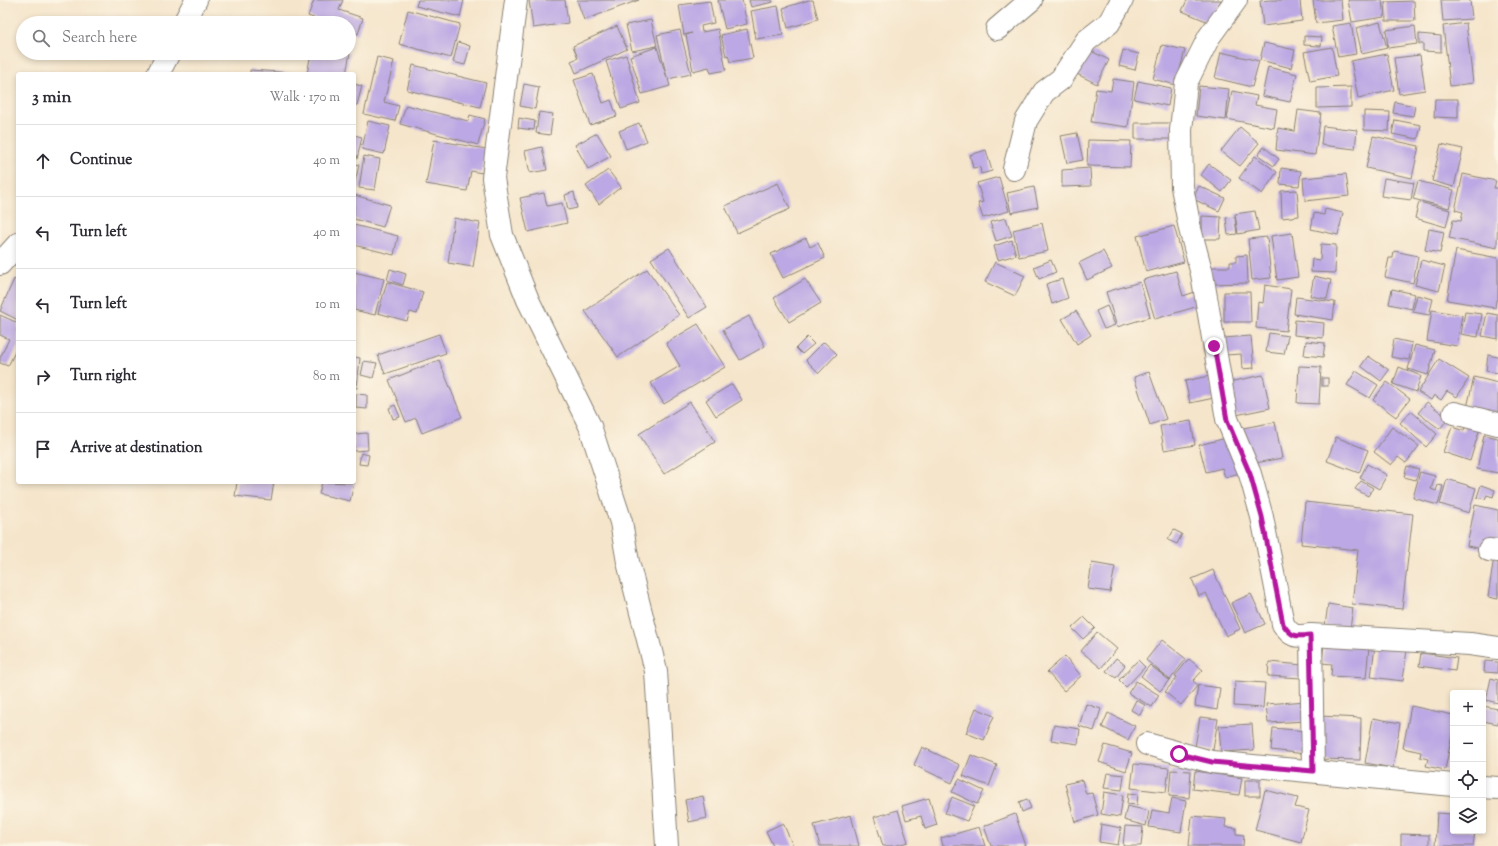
<!DOCTYPE html>
<meta charset="utf-8">
<style>
body{margin:0;font-family:"Sorts Mill Goudy",serif;background:#f2f2f3;color:#2b2b33}
.controls{position:absolute;right:12px;bottom:12px;display:grid;overflow:hidden;border-radius:4px;box-shadow:0 2px 6px #0003}
.controls button{width:36px;height:36px;display:grid;place-items:center;padding:0;border:0;border-bottom:1px solid #e1e1e2;background:#fff;color:#2b2b33;font:20px sans-serif}
.stop{position:absolute;width:12px;height:12px;margin:-9px;border:3px solid #b5179e;border-radius:50%;background:#fff}
.stop.end{background:#b5179e;border-color:#fff;box-shadow:0 1px 4px #0008}
.list{margin:0;padding:0;list-style:none}
h2{display:flex;justify-content:space-between;align-items:center;height:52px;margin:0;padding:0 16px;font-size:17px}
h2 small{font-size:13px;font-weight:400;color:#7c7c81}
.list li{display:grid;grid-template-columns:26px 1fr auto;gap:12px;align-items:center;box-sizing:border-box;height:72px;padding:0 16px;border-top:1px solid #e1e1e2}
.list b{display:block;font-size:15px;white-space:nowrap}
.list em{font-size:13px;font-style:normal;color:#7c7c81}
.icon{flex:none;width:22px;height:22px;fill:none;stroke:currentColor;stroke-width:2;stroke-linecap:round;stroke-linejoin:round}
.map{position:relative;flex:none;width:1498px;height:846px;overflow:hidden}
.search{position:absolute;background:#fff;box-shadow:0 2px 6px #0003;left:16px;top:16px;width:340px;height:44px;display:flex;align-items:center;gap:10px;box-sizing:border-box;padding:0 14px;border-radius:22px;color:#7c7c81;font-size:15px}
.panel{position:absolute;background:#fff;box-shadow:0 2px 6px #0003;left:16px;top:72px;width:340px;height:412px;border-radius:4px}
.map>svg:first-child{display:block}
.building{fill:#bca8e4}
.lines{fill:none;stroke-linecap:round;stroke-linejoin:round}
.street-casing{stroke:#888074;stroke-width:24}
.street{stroke:#fff;stroke-width:22}
.route{stroke:#b5179e;stroke-width:5}
</style>
<div class="map">
<svg width="1498" height="846" viewBox="0 0 1498 846">
<rect width="100%" height="100%" fill="#fcf5e5"/>
<filter id="ink" filterUnits="userSpaceOnUse"><feTurbulence type="fractalNoise" baseFrequency=".025" numOctaves="2"/><feDisplacementMap in="SourceGraphic" scale="8" xChannelSelector="R" yChannelSelector="G"/><feConvolveMatrix kernelMatrix="1 2 1 2 8 2 1 2 1" color-interpolation-filters="sRGB"/></filter>
<filter id="wash" filterUnits="userSpaceOnUse"><feTurbulence type="fractalNoise" baseFrequency=".012" numOctaves="4" result="noise"/><feDisplacementMap in="SourceGraphic" scale="16" xChannelSelector="R" yChannelSelector="G"/><feGaussianBlur stdDeviation="0.9" result="paint"/><feColorMatrix in="noise" values="0 0 0 0 0 0 0 0 0 0 0 0 0 0 0 0 0 1.4 0 .05"/><feComposite in="paint" operator="in"/></filter>
<g filter="url(#wash)">
<rect width="100%" height="100%" fill="#f5e5cb"/>
<g id="blocks">
<g class="building">
<polygon points="314,0 343,0 339,10 363,18 358,34 349,31 349,23 328,23 308,16"/>
<polygon points="418,0 464,0 460,17 416,6"/>
<polygon points="529,0 565,0 568,23 533,28"/>
<polygon points="577,0 639,0 584,20"/>
<polygon points="718,0 742,0 747,24 725,29"/>
<polygon points="749,0 772,0 773,2 751,7"/>
<polygon points="809,0 813,0 818,19 788,28 783,8"/>
<polygon points="1187,0 1221,0 1211,23 1182,11"/>
<polygon points="1269,0 1300,0 1302,21 1263,26 1260,1"/>
<polygon points="1313,0 1341,0 1343,20 1316,23"/>
<polygon points="1348,0 1382,0 1384,17 1352,22"/>
<polygon points="1441,0 1470,0 1472,19 1443,21"/>
<polygon points="710,1 714,23 701,26 702,32 718,29 726,70 711,73 709,67 693,71 686,35 692,33 684,35 679,5"/>
<polygon points="1414,1 1415,21 1386,21 1385,2"/>
<polygon points="778,6 783,35 756,39 751,11"/>
<polygon points="408,10 460,24 451,58 399,44"/>
<polygon points="651,20 657,46 632,51 626,25"/>
<polygon points="1380,22 1387,48 1362,54 1356,28"/>
<polygon points="1351,23 1356,54 1338,57 1332,26"/>
<polygon points="1466,23 1473,83 1450,86 1443,26"/>
<polygon points="617,26 627,49 576,73 571,61 578,58 573,46"/>
<polygon points="1415,26 1417,44 1388,48 1386,30"/>
<polygon points="747,29 753,58 730,62 728,55 726,56 721,35"/>
<polygon points="680,30 691,74 668,79 670,86 642,94 630,56 657,47 667,78 657,35"/>
<polygon points="1419,34 1441,36 1441,52 1423,51 1423,44 1419,44"/>
<polygon points="1304,36 1322,37 1321,46 1304,45"/>
<polygon points="458,42 470,46 465,65 453,62"/>
<polygon points="1264,43 1295,50 1291,68 1260,60"/>
<polygon points="1162,45 1185,50 1176,85 1153,79"/>
<polygon points="1332,47 1337,76 1310,81 1304,52"/>
<polygon points="1087,49 1109,60 1097,84 1075,73"/>
<polygon points="1123,50 1139,54 1135,70 1119,66"/>
<polygon points="1221,52 1259,61 1252,87 1215,78"/>
<polygon points="311,53 350,53 346,74 307,74"/>
<polygon points="1387,54 1394,90 1358,98 1351,61"/>
<polygon points="626,55 640,103 621,109 606,61"/>
<polygon points="1420,55 1425,90 1399,94 1394,58"/>
<polygon points="377,57 394,61 384,102 399,106 395,121 364,114"/>
<polygon points="413,65 486,83 480,107 407,90"/>
<polygon points="1268,67 1297,74 1290,102 1262,96"/>
<polygon points="250,70 294,73 294,74 250,74"/>
<polygon points="593,74 603,103 611,100 617,116 590,125 574,80"/>
<polygon points="1113,79 1134,82 1128,127 1091,122 1096,89 1111,91"/>
<polygon points="1138,81 1171,88 1168,106 1134,99"/>
<polygon points="354,84 362,86 357,105 354,105"/>
<polygon points="524,84 539,87 535,109 520,106"/>
<polygon points="1199,86 1229,89 1226,120 1196,116"/>
<polygon points="1351,87 1351,107 1317,108 1317,88"/>
<polygon points="1232,91 1257,96 1255,105 1277,109 1274,128 1227,119"/>
<polygon points="1435,99 1458,99 1458,118 1434,117"/>
<polygon points="1395,102 1415,106 1413,116 1393,113"/>
<polygon points="406,105 468,121 470,115 485,119 478,145 400,124"/>
<polygon points="1298,110 1321,113 1315,155 1276,150 1278,128 1295,131"/>
<polygon points="1364,111 1390,112 1389,131 1364,130"/>
<polygon points="539,112 553,114 550,135 536,133"/>
<polygon points="519,118 535,121 534,130 518,128"/>
<polygon points="1395,120 1421,125 1418,139 1392,134"/>
<polygon points="368,121 390,126 384,154 362,149"/>
<polygon points="639,123 647,141 626,149 619,131"/>
<rect x="1135" y="123" width="37" height="16"/>
<polygon points="1323,126 1357,130 1355,149 1321,145"/>
<polygon points="1240,127 1259,143 1240,166 1221,151"/>
<polygon points="597,133 611,156 588,169 575,145"/>
<polygon points="1077,133 1083,160 1067,163 1061,136"/>
<polygon points="354,135 362,137 357,159 354,159"/>
<polygon points="1373,136 1419,146 1412,178 1366,168"/>
<polygon points="434,140 486,149 482,173 471,171 467,191 426,184"/>
<polygon points="1088,140 1131,141 1130,167 1087,166"/>
<polygon points="1441,144 1463,149 1454,187 1432,181"/>
<polygon points="542,147 547,170 530,173 525,151"/>
<polygon points="1264,147 1279,159 1274,166 1258,155"/>
<polygon points="986,150 992,171 981,174 980,167 973,168 970,155"/>
<polygon points="364,156 380,159 375,190 359,188"/>
<polygon points="1255,156 1277,172 1262,194 1239,178"/>
<polygon points="354,164 359,165 355,182 354,182"/>
<polygon points="1209,164 1231,180 1222,192 1201,175"/>
<polygon points="1090,168 1091,186 1062,187 1062,170"/>
<polygon points="1281,168 1301,171 1299,186 1280,184"/>
<polygon points="608,170 621,187 599,204 586,186"/>
<polygon points="1346,174 1349,196 1305,201 1303,178"/>
<polygon points="1463,174 1496,181 1494,188 1498,188 1497,248 1449,238 1453,220 1461,221 1463,212 1455,210"/>
<polygon points="999,177 1009,211 983,218 978,203 983,202 977,183"/>
<polygon points="1384,178 1414,183 1411,200 1381,196"/>
<polygon points="1418,181 1454,190 1449,208 1413,199"/>
<polygon points="778,183 790,209 737,233 725,206"/>
<polygon points="1199,186 1225,198 1219,211 1193,199"/>
<polygon points="1034,187 1038,207 1011,213 1007,193"/>
<polygon points="1297,190 1299,216 1282,218 1281,191"/>
<polygon points="574,192 577,208 568,210 565,195"/>
<polygon points="544,193 547,206 562,203 567,223 528,232 520,198"/>
<polygon points="354,195 390,205 383,227 354,219"/>
<polygon points="1419,202 1450,210 1446,227 1415,218"/>
<polygon points="1325,209 1343,213 1338,235 1311,229 1314,213 1324,215"/>
<polygon points="1255,211 1259,230 1238,234 1235,214"/>
<polygon points="1202,216 1221,217 1220,239 1202,239"/>
<polygon points="1235,217 1237,234 1228,235 1226,218"/>
<polygon points="454,218 480,223 473,267 448,263"/>
<polygon points="1006,218 1012,236 996,241 990,222"/>
<polygon points="1042,223 1048,251 1019,257 1013,230"/>
<polygon points="354,225 398,236 394,255 354,245"/>
<polygon points="1174,226 1184,262 1146,272 1137,236"/>
<polygon points="1429,229 1444,232 1440,253 1425,250"/>
<polygon points="1292,233 1298,277 1277,280 1271,236"/>
<polygon points="1267,237 1271,278 1252,280 1248,239"/>
<polygon points="806,238 810,247 818,243 825,258 783,278 771,254"/>
<polygon points="1012,240 1016,255 998,260 994,246"/>
<polygon points="1321,244 1336,245 1335,273 1311,272 1312,259 1320,260"/>
<polygon points="669,248 707,307 689,318 651,259"/>
<polygon points="1456,250 1498,258 1498,300 1496,300 1495,308 1447,300"/>
<polygon points="1103,251 1112,268 1087,280 1079,263"/>
<polygon points="1394,251 1418,256 1413,283 1385,277 1389,258 1393,258"/>
<polygon points="1247,255 1248,283 1209,284 1208,267 1230,267 1230,262 1236,262 1236,256"/>
<polygon points="1051,260 1056,272 1039,279 1034,267"/>
<polygon points="1421,260 1445,266 1439,291 1415,285"/>
<polygon points="995,262 1025,276 1015,296 985,282"/>
<polygon points="390,269 406,274 403,285 387,280"/>
<polygon points="647,269 679,315 618,357 585,311"/>
<polygon points="1176,271 1183,296 1198,291 1202,305 1155,319 1143,280"/>
<polygon points="354,272 384,279 375,315 354,310"/>
<polygon points="1314,276 1331,280 1327,299 1310,296"/>
<polygon points="14,279 18,281 18,320 0,311"/>
<polygon points="805,279 821,303 789,322 774,298"/>
<polygon points="1062,279 1068,298 1052,304 1046,284"/>
<polygon points="387,282 423,292 417,314 410,312 407,321 378,313"/>
<polygon points="1140,282 1150,317 1117,327 1106,292"/>
<polygon points="1265,285 1291,289 1286,331 1256,328 1258,302 1263,303"/>
<polygon points="1392,289 1415,294 1412,309 1389,304"/>
<polygon points="1224,292 1250,292 1251,322 1224,322"/>
<polygon points="1417,295 1433,299 1429,315 1413,312"/>
<polygon points="1296,297 1335,302 1333,320 1294,314"/>
<polygon points="1107,306 1115,325 1104,329 1096,311"/>
<polygon points="1432,310 1462,315 1457,346 1427,341"/>
<polygon points="1076,311 1091,335 1077,344 1062,319"/>
<polygon points="1465,312 1482,314 1478,337 1461,334"/>
<polygon points="1487,313 1498,315 1498,339 1482,336"/>
<polygon points="0,315 18,323 18,346 8,366 0,363 0,358 9,339 0,335"/>
<polygon points="749,316 765,346 740,360 723,330"/>
<polygon points="1295,320 1324,323 1323,338 1294,335"/>
<polygon points="698,324 725,367 664,404 651,383 680,366 666,343"/>
<polygon points="1269,333 1288,336 1284,354 1266,352"/>
<polygon points="439,334 446,353 385,374 378,355"/>
<polygon points="1251,336 1254,368 1242,369 1241,354 1225,355 1223,338"/>
<polygon points="807,337 814,344 802,354 796,348"/>
<polygon points="1394,339 1412,343 1409,360 1391,357"/>
<polygon points="1306,341 1325,343 1323,357 1304,355"/>
<polygon points="824,342 837,354 819,373 806,360"/>
<polygon points="1415,345 1435,350 1428,375 1408,369"/>
<polygon points="1488,355 1498,357 1498,373 1486,371"/>
<polygon points="1368,356 1389,370 1381,381 1361,366"/>
<polygon points="354,357 360,358 357,388 354,388"/>
<polygon points="1439,359 1469,378 1457,397 1447,391 1441,400 1434,395 1431,400 1418,392"/>
<polygon points="439,360 462,417 422,433 416,418 406,422 389,380"/>
<polygon points="364,361 377,363 373,378 361,375"/>
<polygon points="1299,366 1321,367 1319,404 1297,403"/>
<polygon points="1399,367 1421,376 1416,392 1393,384"/>
<polygon points="1356,371 1378,385 1370,398 1347,385"/>
<polygon points="1149,372 1166,419 1150,425 1134,377"/>
<polygon points="1263,375 1270,408 1231,416 1224,383"/>
<polygon points="1209,376 1214,398 1190,403 1185,381"/>
<polygon points="1474,377 1498,383 1498,420 1466,412"/>
<rect x="1322" y="378" width="6" height="8"/>
<polygon points="1387,382 1410,399 1396,417 1373,400"/>
<polygon points="732,384 742,400 716,416 706,400"/>
<polygon points="356,394 367,395 367,409 356,408"/>
<polygon points="690,402 715,442 664,474 639,434"/>
<polygon points="1427,402 1448,418 1440,429 1418,413"/>
<polygon points="395,405 400,417 393,419 389,408"/>
<polygon points="1411,411 1437,434 1426,447 1400,423"/>
<polygon points="1191,421 1195,445 1164,450 1160,426"/>
<polygon points="1275,422 1282,458 1250,464 1243,428"/>
<polygon points="1466,423 1480,428 1470,461 1443,452 1452,427 1464,431"/>
<polygon points="1392,427 1419,446 1406,463 1398,457 1391,465 1374,452"/>
<polygon points="367,433 368,450 354,451 354,434"/>
<polygon points="1484,435 1498,438 1498,473 1477,469"/>
<polygon points="1230,437 1240,473 1225,477 1222,468 1206,472 1199,445"/>
<polygon points="1336,437 1368,450 1359,473 1327,461"/>
<polygon points="361,453 369,455 367,465 359,464"/>
<polygon points="1367,464 1387,475 1379,489 1360,478"/>
<polygon points="1407,466 1419,469 1416,480 1404,477"/>
<polygon points="1420,472 1435,476 1431,489 1436,491 1438,485 1443,486 1438,505 1413,498"/>
<polygon points="1447,479 1476,488 1469,513 1440,504"/>
<polygon points="1361,481 1373,488 1368,496 1355,489"/>
<polygon points="237,482 274,482 271,500 235,496"/>
<polygon points="322,482 354,483 350,501 319,494"/>
<polygon points="1481,485 1495,490 1493,497 1487,495 1485,499 1477,497"/>
<polygon points="1305,502 1413,514 1402,609 1352,604 1358,550 1301,544"/>
<polygon points="1475,505 1498,510 1498,546 1483,549 1467,546"/>
<polygon points="1174,530 1182,534 1177,544 1168,540"/>
<polygon points="1494,557 1498,558 1498,599 1488,597"/>
<polygon points="1092,563 1115,567 1110,592 1088,589"/>
<polygon points="1213,570 1240,629 1226,636 1206,593 1199,596 1192,579"/>
<polygon points="1251,594 1265,624 1245,633 1231,603"/>
<polygon points="1328,604 1353,608 1350,629 1325,626"/>
<polygon points="1084,617 1095,628 1083,639 1072,628"/>
<polygon points="1097,632 1117,649 1101,668 1081,651"/>
<polygon points="1162,640 1186,659 1170,680 1146,660"/>
<polygon points="1324,643 1369,646 1366,678 1331,676 1332,664 1322,663"/>
<polygon points="1375,646 1407,649 1403,681 1371,677"/>
<polygon points="1421,653 1457,658 1455,671 1419,666"/>
<polygon points="1065,656 1081,676 1064,691 1047,672"/>
<polygon points="1116,658 1125,665 1116,678 1106,671"/>
<polygon points="1189,659 1203,670 1193,681 1198,685 1181,705 1165,692 1177,677 1175,676"/>
<polygon points="1138,660 1145,667 1126,687 1119,680"/>
<polygon points="1485,661 1498,662 1498,673 1484,672"/>
<polygon points="1269,662 1303,665 1301,678 1268,676"/>
<polygon points="1150,665 1169,680 1160,691 1141,676"/>
<polygon points="1491,678 1498,680 1498,703 1486,700"/>
<polygon points="1136,681 1159,695 1152,707 1128,693"/>
<polygon points="1235,681 1265,683 1263,708 1234,706"/>
<polygon points="1198,685 1220,688 1217,710 1195,706"/>
<polygon points="1136,700 1145,705 1140,715 1131,710"/>
<polygon points="1307,701 1308,721 1268,723 1266,704"/>
<polygon points="1086,704 1101,709 1094,731 1079,726"/>
<polygon points="1411,706 1453,715 1453,730 1445,770 1426,766 1428,759 1420,757 1421,752 1403,748"/>
<polygon points="1483,706 1498,709 1498,724 1483,721"/>
<polygon points="976,708 994,716 984,740 966,733"/>
<polygon points="1108,713 1135,726 1128,740 1102,727"/>
<polygon points="1319,716 1361,718 1360,760 1317,759"/>
<polygon points="1200,717 1218,719 1213,750 1195,747"/>
<polygon points="1373,718 1400,723 1393,768 1365,763"/>
<polygon points="1252,724 1254,750 1221,752 1219,726"/>
<polygon points="1054,725 1080,729 1078,744 1051,740"/>
<polygon points="1273,728 1307,731 1305,754 1271,750"/>
<polygon points="1105,745 1132,753 1126,771 1099,762"/>
<polygon points="922,747 960,765 952,783 914,765"/>
<polygon points="971,755 997,765 989,786 963,776"/>
<polygon points="1134,764 1169,768 1166,792 1131,788"/>
<polygon points="1171,770 1191,771 1189,798 1169,796"/>
<polygon points="1195,771 1242,778 1239,795 1193,789"/>
<polygon points="1107,773 1124,775 1122,790 1104,788"/>
<polygon points="959,779 984,791 977,804 952,792"/>
<polygon points="1082,780 1086,794 1092,793 1098,815 1075,822 1065,784"/>
<rect x="1245" y="780" width="15" height="16"/>
<polygon points="1265,790 1298,798 1295,807 1309,810 1301,842 1255,830"/>
<polygon points="1104,792 1123,795 1120,817 1101,814"/>
<polygon points="1128,793 1138,794 1137,805 1127,804"/>
<polygon points="703,796 707,818 689,822 685,800"/>
<polygon points="952,797 974,806 967,821 945,813"/>
<polygon points="929,798 937,825 925,829 921,816 906,820 902,806"/>
<polygon points="1172,798 1186,801 1181,832 1149,827 1152,810 1169,813"/>
<polygon points="1027,799 1031,808 1022,812 1019,802"/>
<polygon points="1127,806 1149,811 1146,826 1124,820"/>
<polygon points="898,810 908,842 894,846 883,846 874,817"/>
<polygon points="1452,810 1453,831 1475,831 1473,846 1435,846 1437,813 1452,814"/>
<polygon points="1015,814 1026,846 991,846 984,826"/>
<polygon points="851,815 859,846 820,846 814,825"/>
<polygon points="1192,816 1226,819 1225,827 1236,828 1236,834 1244,835 1243,846 1189,846"/>
<polygon points="783,823 793,846 773,846 766,831"/>
<polygon points="1101,824 1121,828 1118,845 1099,842"/>
<polygon points="1125,826 1143,827 1141,846 1123,846"/>
<polygon points="979,827 985,846 943,846 941,838"/>
<polygon points="1401,834 1429,835 1429,846 1401,846"/>
</g>
</g>
</g>
<g filter="url(#ink)">
<use href="#blocks" fill-opacity="0" stroke="#888074" stroke-width="1"/>
<g class="lines">
<defs>
<g id="street">
<polyline points="516,0 493,178 502,235 528,300 590,426 621,522 628,562 656,671 667,846"/>
<path d="M1236,0L1209,37L1186,83L1181,130L1182,187L1190,229L1202,274L1227,419L1250,474L1262,517L1283,624C1291,637 1296,637 1311,635L1470,644L1498,648"/>
<polyline points="184,23 196,0"/>
<polyline points="997,29 1031,0"/>
<polyline points="158,74 169,53"/>
<polyline points="1014,169 1026,121 1044,92 1061,79 1086,41 1109,23 1122,0"/>
<polyline points="0,264 18,244"/>
<polyline points="1454,413 1498,424"/>
<polyline points="1489,550 1498,551"/>
<polyline points="1311,635 1313,771"/>
<polyline points="1147,744 1212,762 1453,785"/>
<polyline points="1483,787 1498,788"/>
</g>
</defs>
<use href="#street" class="street-casing"/>
<use href="#street" class="street"/>
</g>
</g>
<g class="lines" filter="url(#ink)">
<path class="route" d="M1179,754L1212,762L1313,771L1310,635C1296,637 1291,637 1283,624L1262,517L1250,474L1227,420L1214,346"/>
</g>
</svg>
<div class="controls">
<button>+</button>
<button>−</button>
<button><svg class="icon" aria-label="locate" viewBox="0 0 24 24"><circle cx="12" cy="12" r="6"/><path d="M12 2v4M12 18v4M2 12h4M18 12h4"/></svg></button>
<button><svg class="icon" aria-label="layers" viewBox="0 0 24 24"><path d="M12 4l9 5-9 5-9-5zM3 14l9 5 9-5"/></svg></button>
</div>
<div class="stop" style="left:1179px;top:754px"></div>
<div class="stop end" style="left:1214px;top:346px"></div>
<div class="search"><svg class="icon" aria-label="search" viewBox="0 0 24 24"><circle cx="10" cy="10" r="6"/><path d="M15 15l6 6"/></svg>Search here</div>
<section class="panel">
<h2>3 min<small>Walk · 170 m</small></h2>
<ul class="list">
<li><svg class="icon" aria-label="ahead" viewBox="0 0 24 24"><path d="M12 20V5M6 11l6-6 6 6"/></svg><div><b>Continue</b></div><em>40 m</em></li>
<li><svg class="icon" aria-label="left" viewBox="0 0 24 24"><path d="M17 20v-9H6M10 6l-5 5 5 5"/></svg><div><b>Turn left</b></div><em>40 m</em></li>
<li><svg class="icon" aria-label="left" viewBox="0 0 24 24"><path d="M17 20v-9H6M10 6l-5 5 5 5"/></svg><div><b>Turn left</b></div><em>10 m</em></li>
<li><svg class="icon" aria-label="right" viewBox="0 0 24 24"><path d="M7 20v-9h11M14 6l5 5-5 5"/></svg><div><b>Turn right</b></div><em>80 m</em></li>
<li><svg class="icon" aria-label="arrive" viewBox="0 0 24 24"><path d="M6 21V4h12l-3 4 3 4H6"/></svg><div><b>Arrive at destination</b></div></li>
</ul>
</section>
</div>
